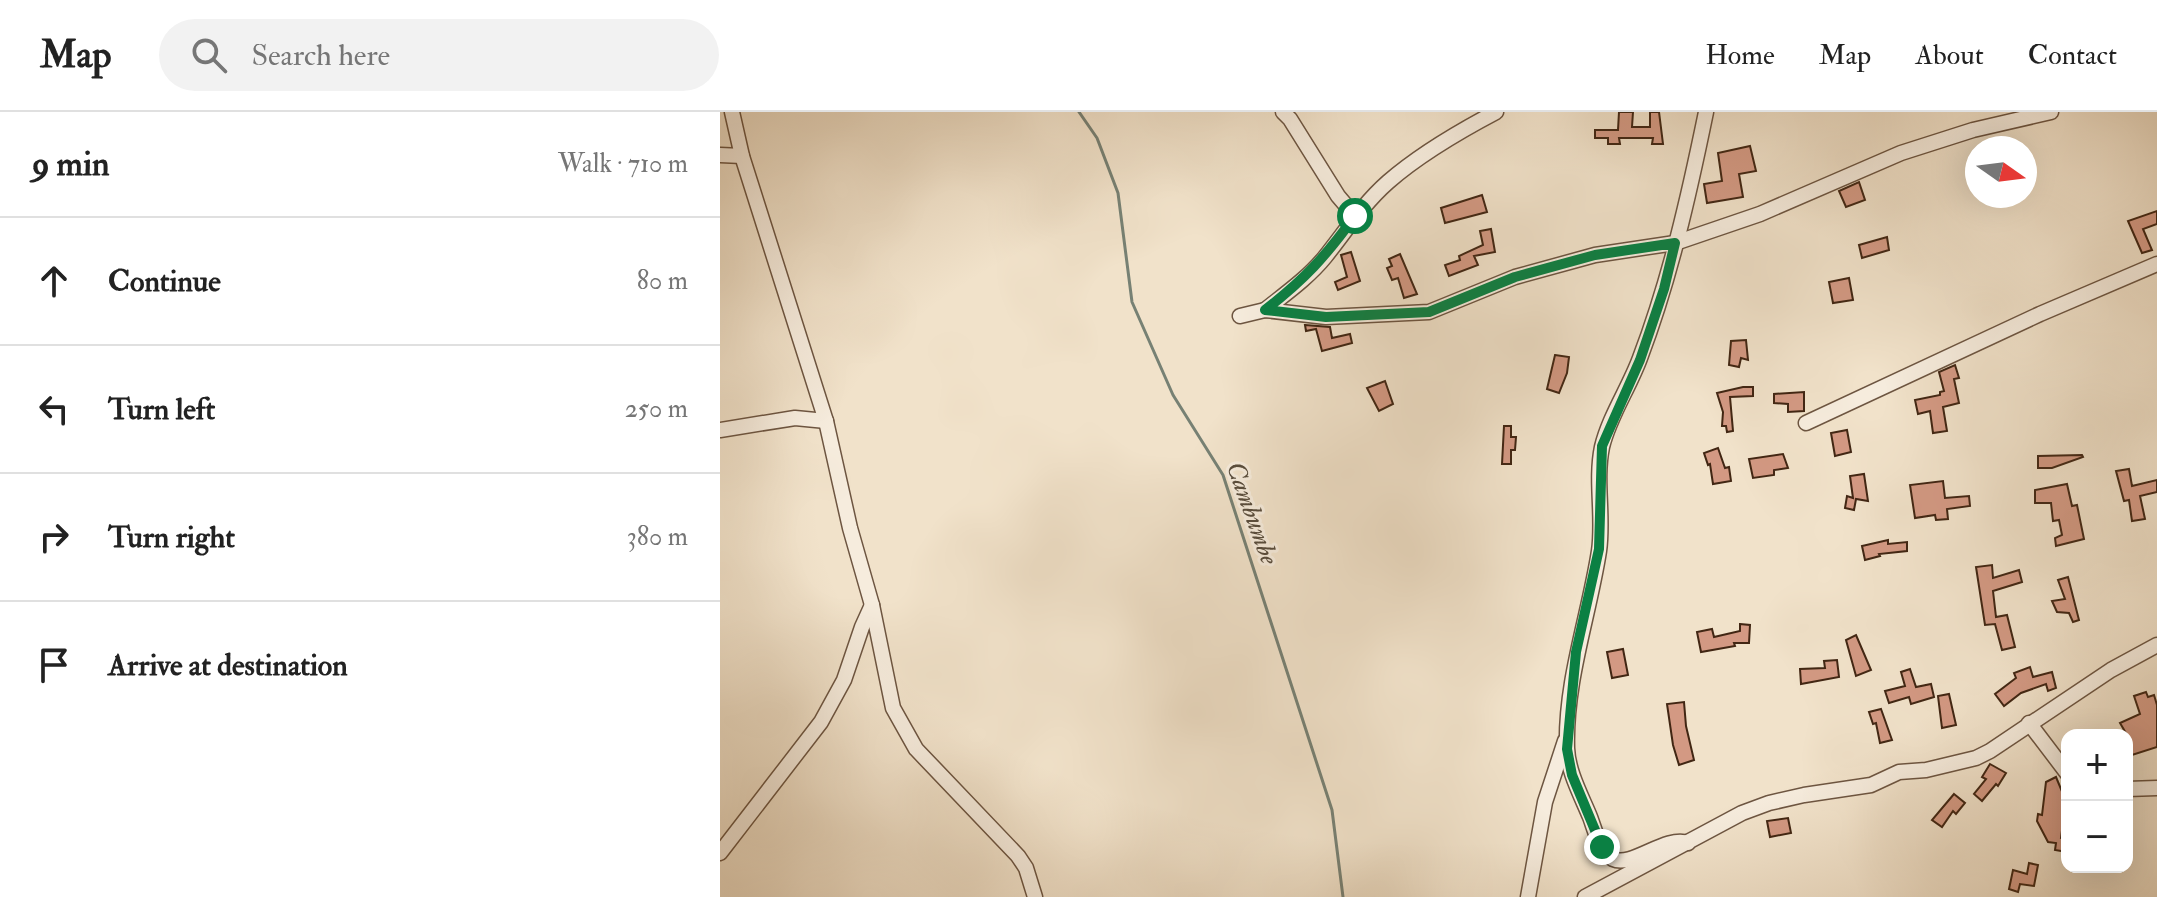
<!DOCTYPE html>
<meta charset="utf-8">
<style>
body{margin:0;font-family:"IM FELL Double Pica",serif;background:#f2f2f2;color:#222}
.controls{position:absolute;right:24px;bottom:24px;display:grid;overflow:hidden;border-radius:16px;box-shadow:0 8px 32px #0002}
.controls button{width:72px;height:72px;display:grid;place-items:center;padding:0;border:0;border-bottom:2px solid #e0e0e0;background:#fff;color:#222;font:40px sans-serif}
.compass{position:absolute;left:1245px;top:24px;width:72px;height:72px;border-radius:50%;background:#fff;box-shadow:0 8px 32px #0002;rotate:104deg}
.stop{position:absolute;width:24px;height:24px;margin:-18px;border:6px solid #0b8043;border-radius:50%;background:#fff}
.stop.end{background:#0b8043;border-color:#fff;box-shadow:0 2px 8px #0008}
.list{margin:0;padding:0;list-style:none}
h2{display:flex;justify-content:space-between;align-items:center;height:104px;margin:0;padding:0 32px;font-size:34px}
h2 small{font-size:26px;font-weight:400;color:#767676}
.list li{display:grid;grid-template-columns:52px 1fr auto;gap:24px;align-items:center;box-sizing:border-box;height:128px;padding:0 32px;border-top:2px solid #e0e0e0}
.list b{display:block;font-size:30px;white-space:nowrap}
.list em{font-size:26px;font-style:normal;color:#767676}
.icon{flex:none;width:44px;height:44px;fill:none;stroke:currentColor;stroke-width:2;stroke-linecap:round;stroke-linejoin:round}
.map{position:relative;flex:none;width:1437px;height:785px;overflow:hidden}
header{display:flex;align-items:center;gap:48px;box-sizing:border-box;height:112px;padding:0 40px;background:#fff;border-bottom:2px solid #e0e0e0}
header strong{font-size:38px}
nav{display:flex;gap:44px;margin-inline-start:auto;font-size:28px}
.search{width:560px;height:72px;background:#f2f2f2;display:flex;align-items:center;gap:20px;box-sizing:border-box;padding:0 28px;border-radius:44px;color:#767676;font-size:30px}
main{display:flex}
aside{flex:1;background:#fff}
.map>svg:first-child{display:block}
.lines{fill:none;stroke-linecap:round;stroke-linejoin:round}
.stream{stroke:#778174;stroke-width:3}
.building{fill:#d39983;stroke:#412613;stroke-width:2}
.minor-casing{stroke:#6d5541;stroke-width:17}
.minor{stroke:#f6ecdd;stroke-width:14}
.route{stroke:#0b8043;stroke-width:10}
.labels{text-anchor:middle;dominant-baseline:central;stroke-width:6;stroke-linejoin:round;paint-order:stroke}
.water-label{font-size:26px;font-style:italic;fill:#584c3c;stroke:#f6ecdd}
</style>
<header>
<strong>Map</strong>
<div class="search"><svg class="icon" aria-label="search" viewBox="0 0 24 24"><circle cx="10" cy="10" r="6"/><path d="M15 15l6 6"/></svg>Search here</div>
<nav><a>Home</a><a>Map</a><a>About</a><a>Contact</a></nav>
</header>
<main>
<aside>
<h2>9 min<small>Walk · 710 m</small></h2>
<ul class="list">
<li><svg class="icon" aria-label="ahead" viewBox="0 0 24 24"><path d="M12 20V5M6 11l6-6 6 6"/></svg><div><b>Continue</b></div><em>80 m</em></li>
<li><svg class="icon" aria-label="left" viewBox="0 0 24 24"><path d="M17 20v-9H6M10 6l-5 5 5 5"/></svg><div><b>Turn left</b></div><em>250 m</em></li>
<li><svg class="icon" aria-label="right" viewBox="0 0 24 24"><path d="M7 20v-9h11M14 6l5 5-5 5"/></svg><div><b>Turn right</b></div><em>380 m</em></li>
<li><svg class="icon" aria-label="arrive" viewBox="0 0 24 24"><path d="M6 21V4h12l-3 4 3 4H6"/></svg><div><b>Arrive at destination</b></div></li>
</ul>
</aside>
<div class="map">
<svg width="1437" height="785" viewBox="0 0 1437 785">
<rect width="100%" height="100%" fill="#f1e2ca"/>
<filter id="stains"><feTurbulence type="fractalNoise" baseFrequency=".0025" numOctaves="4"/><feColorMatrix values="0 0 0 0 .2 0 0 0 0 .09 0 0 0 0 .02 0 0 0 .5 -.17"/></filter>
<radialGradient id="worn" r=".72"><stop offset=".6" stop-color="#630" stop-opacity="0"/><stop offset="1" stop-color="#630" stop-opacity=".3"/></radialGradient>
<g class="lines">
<polyline class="stream" points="359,0 377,26 398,81 412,190 453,283 503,363 612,698 623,785"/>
</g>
<g class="building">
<polygon points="899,0 913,0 912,15 930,15 930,0 939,0 943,32 932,32 933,26 899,26 900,32 888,32 888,26 875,26 875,18 898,18"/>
<polygon points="1030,34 1036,59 1019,62 1023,85 987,91 984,72 1002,69 998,41"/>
<polygon points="1139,70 1145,88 1126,95 1119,79"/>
<polygon points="762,83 767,100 725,111 721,96"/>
<polygon points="1437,99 1437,112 1423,117 1432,138 1422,141 1408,109"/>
<polygon points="771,117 775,140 754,144 758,153 729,164 725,153 740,148 739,144 763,133 760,119"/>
<polygon points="1167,125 1169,138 1142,146 1139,133"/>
<polygon points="631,140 640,169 618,178 615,170 627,165 621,143"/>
<polygon points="680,142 697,182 684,186 678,166 672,168 667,156 672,154 669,147"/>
<polygon points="1129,166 1133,188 1113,191 1109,170"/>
<polygon points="585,213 610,215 612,226 630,222 632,231 602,239 596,217 586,219"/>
<polygon points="1026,228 1028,248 1021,246 1019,255 1009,253 1011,229"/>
<polygon points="835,243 849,245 847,261 839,281 827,277"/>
<polygon points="1235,253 1239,266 1234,267 1239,291 1223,295 1227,319 1213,321 1210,299 1198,302 1195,288 1220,283 1220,280 1224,279 1219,260"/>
<polygon points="665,269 673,292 659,299 647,276"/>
<polygon points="1023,275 1033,275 1033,284 1010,285 1013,319 1007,320 1006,314 1002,314 1003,300 997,281"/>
<polygon points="1084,280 1084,299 1068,300 1068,292 1054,291 1054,282"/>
<polygon points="784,314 791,314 791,325 796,325 795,338 791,338 791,352 782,352"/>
<polygon points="1127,318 1131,340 1115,344 1111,321"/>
<polygon points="998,336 1005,356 1009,355 1011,369 993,372 990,352 988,353 984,341"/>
<polygon points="1063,342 1068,356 1054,358 1054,363 1033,366 1029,347"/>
<polygon points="1362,343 1363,345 1332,356 1318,356 1318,344"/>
<polygon points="1409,357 1412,374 1437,368 1437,380 1420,384 1425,407 1412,409 1409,388 1404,389 1396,359"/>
<polygon points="1144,362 1148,389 1136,387 1134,398 1125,396 1127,384 1133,386 1130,364"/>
<polygon points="1223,369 1225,386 1249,384 1250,394 1227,397 1228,407 1216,408 1215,403 1195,406 1190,373"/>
<polygon points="1347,372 1352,394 1357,393 1364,427 1336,434 1335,426 1342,423 1339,408 1333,409 1331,391 1315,391 1315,378"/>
<polygon points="1168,428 1168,432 1187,430 1187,439 1159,442 1160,444 1145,448 1142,434"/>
<polygon points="1272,453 1273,466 1299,458 1302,470 1273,479 1276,505 1287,503 1295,535 1282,538 1275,512 1265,513 1256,455"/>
<polygon points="1348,465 1359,508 1353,510 1349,501 1337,500 1332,489 1345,487 1338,468"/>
<polygon points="1020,512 1030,513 1029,531 1014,531 1015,534 981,540 977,520 992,517 994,525 1020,519"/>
<polygon points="1136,523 1151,558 1136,564 1126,528"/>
<polygon points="903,537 908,563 892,566 887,540"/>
<polygon points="1117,548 1119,565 1081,572 1080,557 1105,556 1104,549"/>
<polygon points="1310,555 1313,565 1332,560 1336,576 1328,579 1326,572 1301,581 1284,594 1275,582 1296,566 1294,561"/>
<polygon points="1190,557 1196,575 1211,572 1214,585 1191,592 1189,585 1169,591 1165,579 1185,574 1181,560"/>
<polygon points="1426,580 1428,585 1434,583 1437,593 1437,635 1412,643 1407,623 1400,611 1420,602 1414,584"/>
<polygon points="1229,582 1236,613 1222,616 1218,584"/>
<polygon points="964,590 966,614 974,648 959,653 953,633 947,592"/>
<polygon points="1161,597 1172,628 1160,631 1156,611 1153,612 1149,600"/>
<polygon points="1270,652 1286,661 1278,674 1276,672 1262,689 1254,682 1266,667 1262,665"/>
<polygon points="1336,665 1343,682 1347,682 1341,726 1347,727 1347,740 1335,738 1336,731 1328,730 1317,709 1318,702 1322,703 1326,670"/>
<polygon points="1234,682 1245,691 1236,702 1233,699 1222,715 1212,708"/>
<polygon points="1068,706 1071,721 1050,725 1047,709"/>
<polygon points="1309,751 1318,753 1314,774 1300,772 1298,780 1289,777 1293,758 1307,762"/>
</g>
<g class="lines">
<defs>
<g id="minor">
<polyline points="12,0 22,44 106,309 130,416 152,493 173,596 196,637 298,744 306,756 315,785"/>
<polyline points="563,0 570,7 618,84 635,104"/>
<polyline points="0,43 22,44"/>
<path d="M545,198C565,182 588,166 605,145C625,120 643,92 668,70C700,42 738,20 776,0"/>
<polyline points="520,204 545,198 606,205 709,200 795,165 875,143 955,131 1040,102 1181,41 1253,18 1331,0"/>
<polyline points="1086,311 1320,202 1437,152"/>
<polyline points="0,318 75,306 106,309"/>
<polyline points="1309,611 1347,661"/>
<polyline points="1407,677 1437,676"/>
<path d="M968,731C945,723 912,756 893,747C880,740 875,718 870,705C861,683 848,660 847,636C845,569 869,504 879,439C884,405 875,369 882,335C889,305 909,276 920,246C950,167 969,83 986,0"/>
<polyline points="0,741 101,610 124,568 142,515 152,493"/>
<polyline points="808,785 825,690 845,629"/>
<polyline points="865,785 1022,701 1049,691 1084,683 1151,673 1179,660 1206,658 1256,646 1270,639 1391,558 1437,533"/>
</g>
</defs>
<use href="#minor" class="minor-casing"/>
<use href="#minor" class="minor"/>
</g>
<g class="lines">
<path class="route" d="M635,104C605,145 585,167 545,198L606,205L709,200L795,165L875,143L955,131L944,177L920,248L882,334L879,437L856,540L847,637L852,663L882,735"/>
</g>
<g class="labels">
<g class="water-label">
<text transform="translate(532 401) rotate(70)">Cambumbe</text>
</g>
</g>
<rect width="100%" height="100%" filter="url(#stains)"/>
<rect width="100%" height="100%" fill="url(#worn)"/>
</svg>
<div class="controls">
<button>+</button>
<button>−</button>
</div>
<svg class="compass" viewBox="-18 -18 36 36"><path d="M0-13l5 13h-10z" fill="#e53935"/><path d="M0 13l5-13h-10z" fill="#767676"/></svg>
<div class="stop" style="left:635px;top:104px"></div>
<div class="stop end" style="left:882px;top:735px"></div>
</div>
</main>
